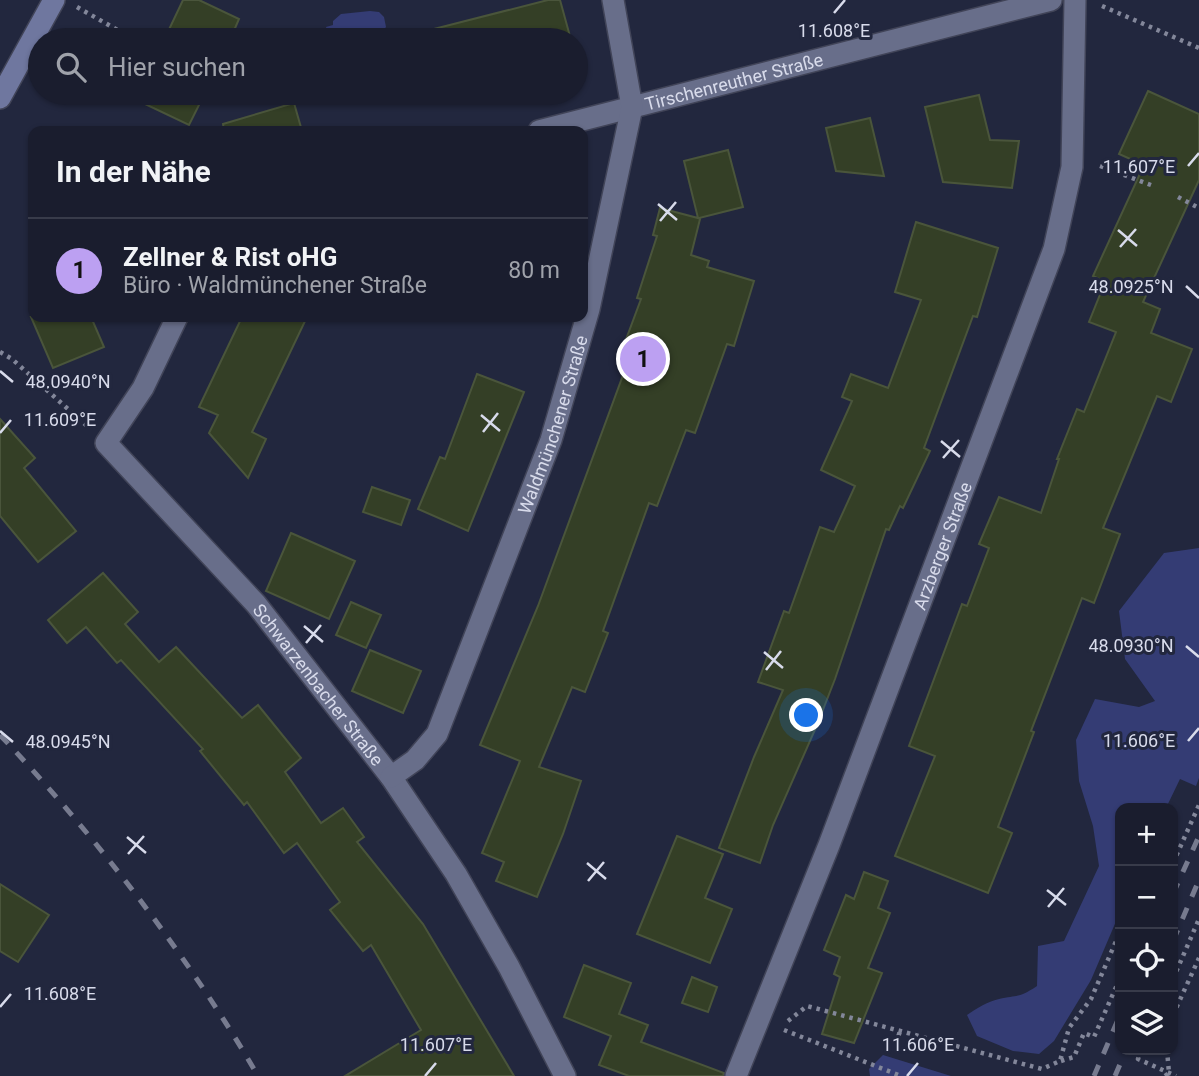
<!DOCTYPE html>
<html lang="de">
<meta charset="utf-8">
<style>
body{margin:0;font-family:Roboto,sans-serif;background:#232636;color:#f1f3f6}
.controls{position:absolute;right:21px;bottom:21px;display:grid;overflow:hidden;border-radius:14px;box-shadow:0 2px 5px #0004}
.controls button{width:63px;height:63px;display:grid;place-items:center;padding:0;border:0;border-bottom:2px solid #383b4a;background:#1a1d2e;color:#f1f3f6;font:35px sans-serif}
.you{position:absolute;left:807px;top:716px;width:24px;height:24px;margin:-18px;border:5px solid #fff;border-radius:50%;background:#1a73e8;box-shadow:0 0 0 10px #1a73e833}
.badge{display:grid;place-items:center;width:46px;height:46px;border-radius:50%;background:#bca0f2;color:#111;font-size:23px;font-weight:700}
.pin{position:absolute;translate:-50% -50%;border:4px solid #fff;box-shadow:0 2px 7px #0006}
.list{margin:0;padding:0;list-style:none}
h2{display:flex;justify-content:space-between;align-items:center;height:91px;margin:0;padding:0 28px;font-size:30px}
h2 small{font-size:23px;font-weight:400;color:#9fa2aa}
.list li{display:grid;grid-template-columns:46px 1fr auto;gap:21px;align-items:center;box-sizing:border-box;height:105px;padding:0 28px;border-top:2px solid #383b4a}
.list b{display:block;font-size:26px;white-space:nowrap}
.list p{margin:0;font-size:23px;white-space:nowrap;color:#9fa2aa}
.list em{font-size:23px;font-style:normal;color:#9fa2aa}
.icon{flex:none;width:38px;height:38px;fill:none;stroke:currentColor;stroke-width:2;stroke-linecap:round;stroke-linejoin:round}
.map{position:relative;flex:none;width:1199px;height:1076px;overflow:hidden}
.search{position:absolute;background:#1a1d2e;box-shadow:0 2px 5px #0004;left:28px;top:28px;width:560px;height:77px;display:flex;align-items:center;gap:18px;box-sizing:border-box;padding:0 24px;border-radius:38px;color:#9fa2aa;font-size:26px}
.panel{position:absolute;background:#1a1d2e;box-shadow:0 2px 5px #0004;left:28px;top:126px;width:560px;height:196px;border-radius:14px}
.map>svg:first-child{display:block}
.green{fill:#343c74}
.building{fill:#343f26;stroke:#4a553b;stroke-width:2}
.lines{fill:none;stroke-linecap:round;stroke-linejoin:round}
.street-casing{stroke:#414458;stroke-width:24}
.secondary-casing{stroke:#414458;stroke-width:24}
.path{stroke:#83879a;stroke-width:4.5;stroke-dasharray:3.5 5;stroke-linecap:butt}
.street{stroke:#686e8a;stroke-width:21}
.secondary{stroke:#6f779f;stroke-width:21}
.rail{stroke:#777b8f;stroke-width:5;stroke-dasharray:12 12;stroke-linecap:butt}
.ticks{fill:none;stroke:#d8dbeb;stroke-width:2.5}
.labels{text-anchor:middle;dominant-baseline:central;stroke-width:6;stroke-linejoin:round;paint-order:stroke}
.street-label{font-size:18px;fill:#d8dbeb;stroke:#22273e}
.ticks-label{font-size:18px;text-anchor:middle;fill:#d8dbeb;stroke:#22273e;stroke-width:6;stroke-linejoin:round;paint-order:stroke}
</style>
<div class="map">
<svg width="1199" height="1076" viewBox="0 0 1199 1076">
<rect width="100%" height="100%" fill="#22273e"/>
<g class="green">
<polygon points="370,11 379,12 384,17 386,27 382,32 381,40 329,40 326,27 333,25 333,21 341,14"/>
<path d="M1199,548V778L1196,786L1180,779L1166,808H1120V912L1091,980L1054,1041L1039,1054L1013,1051L977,1036L967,1015C977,1008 987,1002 999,999C1018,995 1019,998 1037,986L1038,946L1064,941L1099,866L1093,826L1079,781L1076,740L1095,699L1139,707L1155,701L1125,659L1119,611L1164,553Z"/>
<polygon points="883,1055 951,1076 870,1076 869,1069"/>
</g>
<g class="building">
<polygon points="183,0 199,0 239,19 230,40 164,40"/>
<polygon points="548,0 560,0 571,40 427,40 426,31"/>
<polygon points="1148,91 1199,114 1199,180 1143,302 1160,309 1151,333 1192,349 1171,402 1157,396 1103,528 1120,534 1094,603 1082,598 1031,731 1034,732 998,827 1012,833 988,893 895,856 935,756 909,746 962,604 967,606 989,548 979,544 999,497 1041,513 1059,459 1057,459 1077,409 1084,412 1116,332 1089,322 1105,282 1093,276 1144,165 1119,154"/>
<polygon points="122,93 205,93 189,125"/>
<polygon points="979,95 990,140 1019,141 1012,188 943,182 925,107"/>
<polygon points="294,103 302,131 224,131 223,124"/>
<polygon points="870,118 884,176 836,171 826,128"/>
<polygon points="728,150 743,207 699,218 700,219 691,255 709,261 707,267 754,281 734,346 727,344 695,433 686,430 657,506 649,503 603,631 608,633 585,692 572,687 539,767 581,781 563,834 537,897 496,881 504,862 482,853 520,761 480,745 538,606 630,356 621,353 641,299 637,298 657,236 653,235 660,208 698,218 684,161"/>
<polygon points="916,222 998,248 977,317 973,316 924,448 930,451 903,508 900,506 889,530 886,529 835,679 817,725 773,825 760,863 719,848 754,757 783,690 758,682 784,611 789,613 820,527 834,532 855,486 821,470 852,401 842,397 851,374 888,388 921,300 895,292"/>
<polygon points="31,317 91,317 104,347 53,368"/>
<polygon points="242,317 307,317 252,432 266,439 248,478 209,433 218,415 199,407"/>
<polygon points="477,374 524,392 468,531 418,509 440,457 445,459"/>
<polygon points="0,419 35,458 24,468 76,531 38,562 0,516"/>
<polygon points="372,487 410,500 401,525 363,512"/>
<polygon points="291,533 355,561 329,619 266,591"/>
<polygon points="103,573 138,612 125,624 159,662 176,647 242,718 258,705 301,758 285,772 321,823 343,808 364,837 357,842 423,924 514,1076 345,1076 421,1030 371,945 363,951 330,910 340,902 297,843 284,853 247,802 244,805 200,751 203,749 121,660 117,663 86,627 67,643 48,620"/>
<polygon points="351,602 381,615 366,648 336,635"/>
<polygon points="370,650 421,671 403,713 352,691"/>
<polygon points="677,836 723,854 705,898 732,909 710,963 637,934"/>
<polygon points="864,872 888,881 878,908 890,913 868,968 882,973 854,1043 822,1034 840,977 834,974 840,957 824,950 846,895 854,899"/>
<polygon points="0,884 49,915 18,962 0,951"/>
<polygon points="584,965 631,983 619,1014 648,1025 641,1042 724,1073 723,1076 629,1076 599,1065 611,1036 564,1017"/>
<polygon points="692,977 717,987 708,1012 682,1003"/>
</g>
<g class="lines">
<defs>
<g id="street">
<path id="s1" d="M539,131L1051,0"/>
<path id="s2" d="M177,317L143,388L106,443L256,604L391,777L456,874L509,967L565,1076"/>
<path id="s3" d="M391,777L415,760L437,734L551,440L589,309L632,107L613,0"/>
<path id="s4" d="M736,1076L829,845L1054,249L1072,167L1075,0"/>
</g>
<polyline id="secondary" points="0,98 54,0"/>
</defs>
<use href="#street" class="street-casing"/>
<use href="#secondary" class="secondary-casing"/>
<g class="path">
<polyline points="1102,6 1199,48"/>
<polyline points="77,7 135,40"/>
<polyline points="1100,166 1151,185"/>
<polyline points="1178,197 1199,208"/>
<polyline points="0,352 12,359 87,426"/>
<polyline points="1173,863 1199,805"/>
<polyline points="1173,979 1199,919"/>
<polyline points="1173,1015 1199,958"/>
<polyline points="788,1021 807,1006 1042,1069 1060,1061 1069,1028 1091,999 1120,932"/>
<polyline points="784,1030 901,1076"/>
<polyline points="896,1044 900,1031"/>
<polyline points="1142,1050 1138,1059 1176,1076"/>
<polyline points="1061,1061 1074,1057 1084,1033 1094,1037 1120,978"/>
<polyline points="1165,1076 1169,1073 1167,1050"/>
</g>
<use href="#street" class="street"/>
<use href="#secondary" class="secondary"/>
<g class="rail">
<path d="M0,735C95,835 189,957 258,1076"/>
<polyline points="1173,894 1199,836"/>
<polyline points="1173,941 1199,880"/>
<polyline points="1094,1076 1120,1015"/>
<polyline points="1115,1076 1126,1050"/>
</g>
</g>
<path class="ticks" d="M834,13L845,0M1188,166L1199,153M658,204L677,220M660,221L676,202M1118,230L1137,246M1120,247L1136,229M1186,286L1199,298M0,371L13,382M481,415L500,431M483,432L498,413M0,433L11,420M941,441L960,457M943,458L959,440M304,626L323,642M306,643L321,625M1186,646L1199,657M764,652L783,668M766,670L781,651M0,731L13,742M1188,741L1199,728M127,837L146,853M128,854L144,836M587,863L606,879M588,881L604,862M1047,890L1066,905M1048,907L1064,888M0,1007L11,994M425,1076L436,1063M907,1076L918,1063"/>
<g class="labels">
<g class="street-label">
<text stroke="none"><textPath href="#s1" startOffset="201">Tirschenreuther Straße</textPath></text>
<text stroke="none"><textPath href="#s3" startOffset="394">Waldmünchener Straße</textPath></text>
<text stroke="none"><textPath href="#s4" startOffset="569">Arzberger Straße</textPath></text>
<text stroke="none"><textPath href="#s2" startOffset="467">Schwarzenbacher Straße</textPath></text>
</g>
</g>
<g class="ticks-label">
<text x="834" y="37">11.608°E</text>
<text x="1139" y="173">11.607°E</text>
<text x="1131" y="293">48.0925°N</text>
<text x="68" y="388">48.0940°N</text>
<text x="60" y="426">11.609°E</text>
<text x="1131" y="652">48.0930°N</text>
<text x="1139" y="747">11.606°E</text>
<text x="68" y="748">48.0945°N</text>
<text x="60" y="1000">11.608°E</text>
<text x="436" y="1051">11.607°E</text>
<text x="918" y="1051">11.606°E</text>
</g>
</svg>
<div class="controls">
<button>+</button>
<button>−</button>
<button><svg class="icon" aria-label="locate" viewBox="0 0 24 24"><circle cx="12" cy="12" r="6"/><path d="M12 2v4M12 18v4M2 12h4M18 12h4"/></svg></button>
<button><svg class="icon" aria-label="layers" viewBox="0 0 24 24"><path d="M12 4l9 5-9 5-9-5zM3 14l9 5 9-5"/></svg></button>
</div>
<div class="you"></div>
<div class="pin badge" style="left:643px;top:359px">1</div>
<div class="search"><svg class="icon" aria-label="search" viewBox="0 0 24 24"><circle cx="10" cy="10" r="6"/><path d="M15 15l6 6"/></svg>Hier suchen</div>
<section class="panel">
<h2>In der Nähe<small></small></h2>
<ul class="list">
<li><span class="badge">1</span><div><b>Zellner &amp; Rist oHG</b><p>Büro · Waldmünchener Straße</p></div><em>80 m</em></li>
</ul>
</section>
</div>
